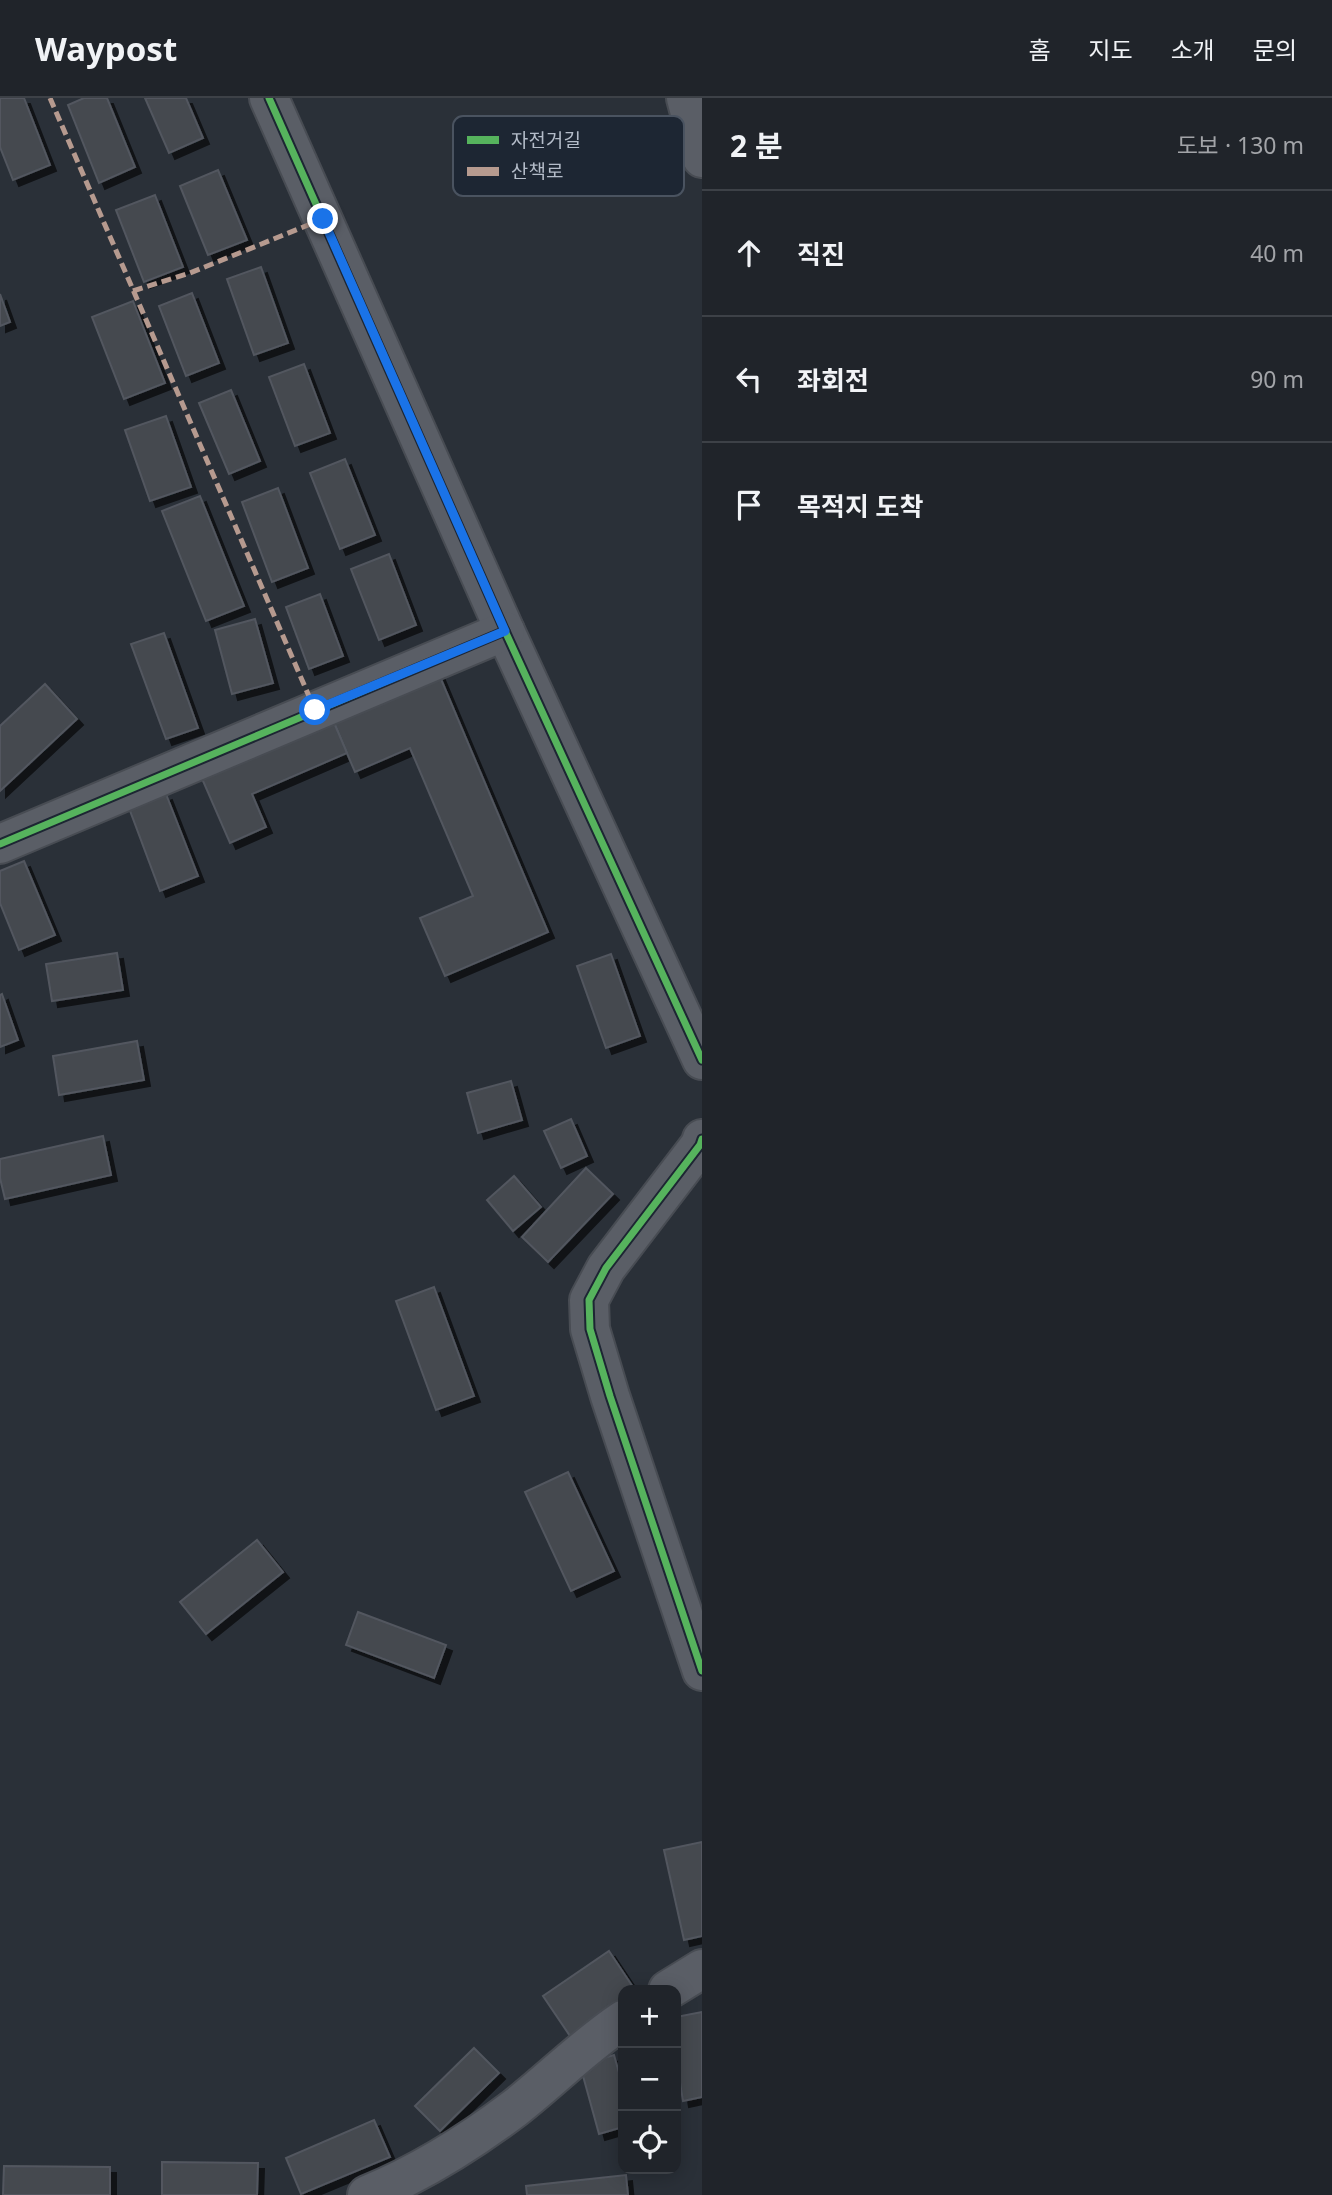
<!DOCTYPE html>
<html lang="ko">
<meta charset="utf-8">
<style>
body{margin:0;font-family:"Noto Sans","Noto Sans KR",sans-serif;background:#282c32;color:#f1f3f6}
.controls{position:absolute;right:21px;bottom:21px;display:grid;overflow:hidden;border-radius:14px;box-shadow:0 4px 18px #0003}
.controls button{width:63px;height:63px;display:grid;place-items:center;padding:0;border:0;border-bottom:2px solid #3d4147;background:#20242a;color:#f1f3f6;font:35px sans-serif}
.stop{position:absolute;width:21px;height:21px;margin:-16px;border:5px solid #1a73e8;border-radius:50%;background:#fff}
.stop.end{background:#1a73e8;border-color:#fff;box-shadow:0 2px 7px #0008}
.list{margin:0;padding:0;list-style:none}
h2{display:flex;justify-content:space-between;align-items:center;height:91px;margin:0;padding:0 28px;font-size:30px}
h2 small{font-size:23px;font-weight:400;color:#a2a4a8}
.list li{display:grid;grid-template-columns:46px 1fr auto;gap:21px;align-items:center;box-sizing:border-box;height:126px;padding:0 28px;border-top:2px solid #3d4147}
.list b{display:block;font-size:26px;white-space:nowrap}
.list em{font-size:23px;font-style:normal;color:#a2a4a8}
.icon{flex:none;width:38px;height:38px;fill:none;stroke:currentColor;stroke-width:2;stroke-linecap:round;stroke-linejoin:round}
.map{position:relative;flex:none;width:702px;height:2097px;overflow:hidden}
header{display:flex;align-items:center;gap:42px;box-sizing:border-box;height:98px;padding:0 35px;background:#20242a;border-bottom:2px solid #3d4147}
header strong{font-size:33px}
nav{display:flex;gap:38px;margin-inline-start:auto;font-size:24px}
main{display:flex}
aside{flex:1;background:#20242a}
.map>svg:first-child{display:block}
.building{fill:#444950;stroke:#52575f;stroke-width:2;filter:url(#shadow)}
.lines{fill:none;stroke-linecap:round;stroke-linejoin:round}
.street-casing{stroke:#484c53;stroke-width:42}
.street{stroke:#5a5e66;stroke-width:38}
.quiet{stroke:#b69a8f;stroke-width:5;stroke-dasharray:10 5;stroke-linecap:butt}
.cycleway-casing{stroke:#1d2633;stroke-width:11}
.cycleway{stroke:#56b35d;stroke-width:7}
.route{stroke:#1a73e8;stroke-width:9}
.key{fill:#1d2633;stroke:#4a5360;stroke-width:2}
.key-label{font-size:19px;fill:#b4bcc9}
</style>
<header>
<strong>Waypost</strong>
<nav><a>홈</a><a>지도</a><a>소개</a><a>문의</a></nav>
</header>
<main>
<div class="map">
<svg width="702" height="2097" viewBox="0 0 702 2097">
<defs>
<filter id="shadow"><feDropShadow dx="6" dy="6" stdDeviation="0" flood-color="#0009"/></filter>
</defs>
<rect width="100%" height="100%" fill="#2a3038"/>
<g class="building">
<polygon points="0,0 24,0 50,67 13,82 0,49"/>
<polygon points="84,0 107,0 135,69 99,85 68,7"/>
<polygon points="145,0 186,0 203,40 169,55"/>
<polygon points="218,72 247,142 208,157 180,88"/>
<polygon points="155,97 183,169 144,184 116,112"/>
<polygon points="261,169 288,245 254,257 227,181"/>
<polygon points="192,195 219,265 186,278 159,208"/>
<polygon points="0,196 10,224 0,228"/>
<polygon points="133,203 165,285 124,301 92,219"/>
<polygon points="304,266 330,335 295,348 269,279"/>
<polygon points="231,292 260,363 229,376 199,305"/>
<polygon points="166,318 191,389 150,403 125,332"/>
<polygon points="345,361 375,437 340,451 310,375"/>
<polygon points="278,390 308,470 272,484 242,404"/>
<polygon points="200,398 244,508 206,523 162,413"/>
<polygon points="389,456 416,527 379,542 351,471"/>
<polygon points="320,496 343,558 309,571 286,509"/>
<polygon points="255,521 273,585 232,596 215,532"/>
<polygon points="164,535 198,630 166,641 131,546"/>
<polygon points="438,574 548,834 445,878 420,820 473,798 410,650 355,674 332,620"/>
<polygon points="45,586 77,621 0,693 0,628"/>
<polygon points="332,620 347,655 252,696 266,729 230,745 200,676"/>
<polygon points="166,696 198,778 160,793 129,710"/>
<polygon points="24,763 55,837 19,852 0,805 0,773"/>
<polygon points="117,855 123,892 52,903 46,866"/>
<polygon points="611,856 640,938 606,950 577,868"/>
<polygon points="2,896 18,942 0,949 0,897"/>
<polygon points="137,943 144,982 59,997 53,958"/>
<polygon points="511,983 522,1022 478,1035 467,995"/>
<polygon points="571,1021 587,1058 561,1070 544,1033"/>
<polygon points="103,1038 111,1077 5,1101 0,1080 0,1061"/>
<polygon points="586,1070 613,1096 548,1164 522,1139"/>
<polygon points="514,1078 541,1109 513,1133 487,1102"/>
<polygon points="434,1189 474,1298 436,1312 396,1203"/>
<polygon points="568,1374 614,1473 571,1493 525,1394"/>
<polygon points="257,1442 283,1474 206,1536 180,1504"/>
<polygon points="358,1514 446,1547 434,1580 346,1547"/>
<polygon points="702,1744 702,1838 684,1842 664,1752"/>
<polygon points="609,1853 635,1892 623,1892 623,1903 570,1938 543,1898"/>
<polygon points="702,1914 702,1999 683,2003 676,1960 676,1919"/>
<polygon points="474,1950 499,1975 440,2033 415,2008"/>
<polygon points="614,1957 623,1989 623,2029 599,2036 580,1967"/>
<polygon points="374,2022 390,2059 301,2096 286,2060"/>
<polygon points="162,2064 258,2065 257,2097 162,2097"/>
<polygon points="4,2068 110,2069 110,2097 3,2097"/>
<polygon points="626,2077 628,2097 527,2097 526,2088"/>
</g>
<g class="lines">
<defs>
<g id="street">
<polyline points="269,0 505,533 702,962"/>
<polyline points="686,0 702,60"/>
<polyline points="0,746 505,533"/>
<polyline points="702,1041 700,1047 606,1170 589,1202 590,1231 610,1298 702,1573"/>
<polyline points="668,1892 702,1871"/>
<path d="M367,2097C419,2076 470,2044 515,2010C552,1981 584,1948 623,1922"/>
</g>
</defs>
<use href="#street" class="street-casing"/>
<use href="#street" class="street"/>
<g class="quiet">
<polyline points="50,0 315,612"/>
<polyline points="133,193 190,175 323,121"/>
</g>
<defs>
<g id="cycleway">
<polyline points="269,0 505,533 702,962"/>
<polyline points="0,746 505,533"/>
<polyline points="702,1041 700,1047 606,1170 589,1202 590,1231 610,1298 702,1573"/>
</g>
</defs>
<use href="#cycleway" class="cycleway-casing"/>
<use href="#cycleway" class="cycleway"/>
</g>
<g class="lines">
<polyline class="route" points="315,612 505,533 323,121"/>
</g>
<rect x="453" y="18" width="231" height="80" rx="10" class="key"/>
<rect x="467" y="38" width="32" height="8" fill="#56b35d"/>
<rect x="467" y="69" width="32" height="9" fill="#b69a8f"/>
<g class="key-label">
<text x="511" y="49">자전거길</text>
<text x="511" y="80">산책로</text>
</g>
</svg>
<div class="controls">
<button>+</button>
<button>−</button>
<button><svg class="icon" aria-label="locate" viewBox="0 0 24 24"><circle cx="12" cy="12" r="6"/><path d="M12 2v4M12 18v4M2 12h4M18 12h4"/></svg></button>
</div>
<div class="stop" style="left:315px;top:612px"></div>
<div class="stop end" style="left:323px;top:121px"></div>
</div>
<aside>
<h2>2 분<small>도보 · 130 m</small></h2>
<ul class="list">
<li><svg class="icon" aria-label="ahead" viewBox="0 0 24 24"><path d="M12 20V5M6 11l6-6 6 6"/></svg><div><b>직진</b></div><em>40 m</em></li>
<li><svg class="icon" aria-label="left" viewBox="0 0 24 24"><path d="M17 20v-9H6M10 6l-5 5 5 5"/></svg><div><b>좌회전</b></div><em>90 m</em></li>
<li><svg class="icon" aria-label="arrive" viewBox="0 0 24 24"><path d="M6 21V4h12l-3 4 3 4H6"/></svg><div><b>목적지 도착</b></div></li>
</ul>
</aside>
</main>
